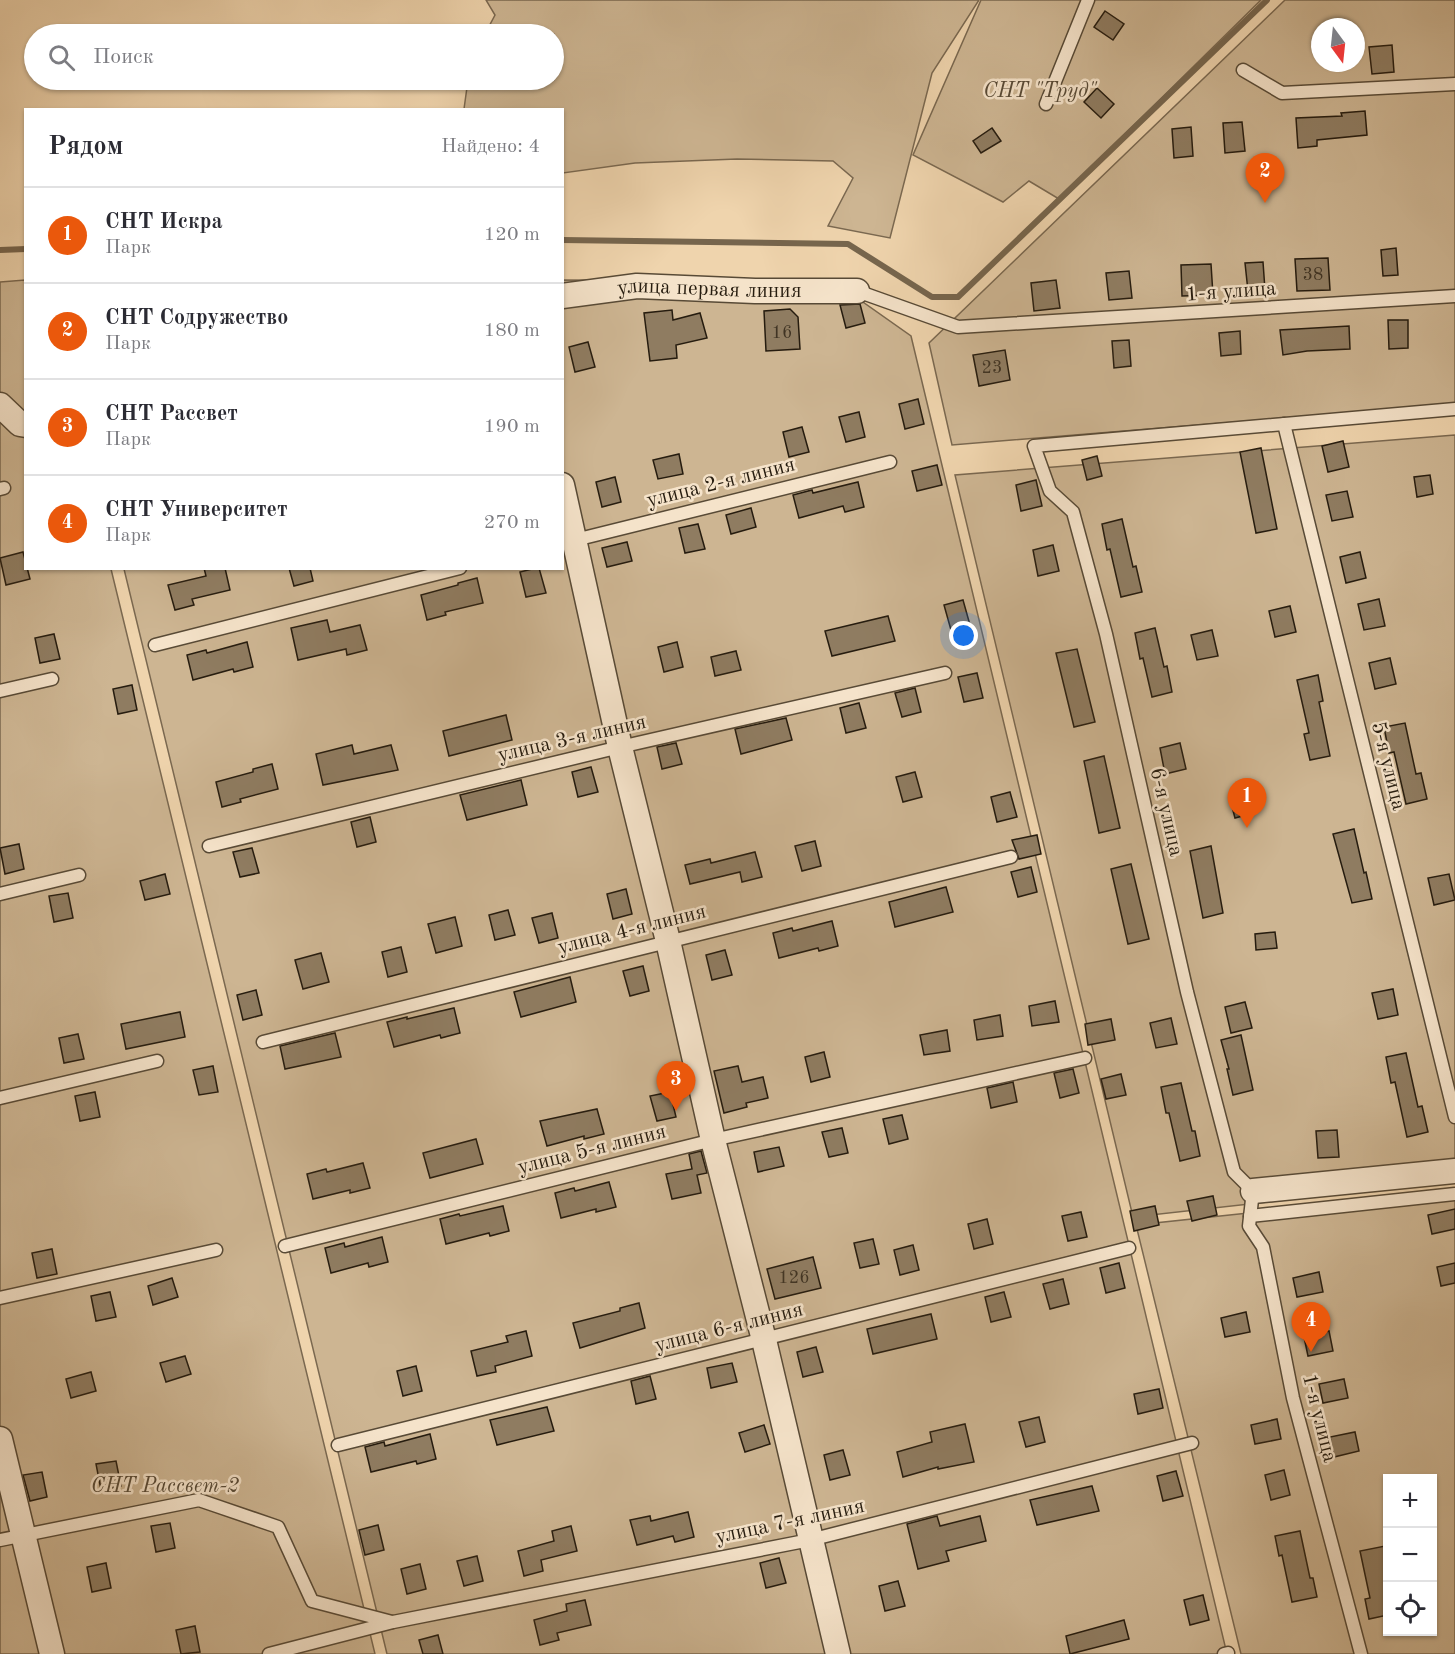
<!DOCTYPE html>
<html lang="ru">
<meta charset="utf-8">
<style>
body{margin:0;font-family:"Old Standard TT",serif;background:#f7f7f7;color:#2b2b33}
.controls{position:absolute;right:18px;bottom:18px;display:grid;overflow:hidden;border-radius:0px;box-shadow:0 2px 4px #0004}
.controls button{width:54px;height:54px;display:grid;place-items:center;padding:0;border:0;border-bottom:2px solid #e1e1e2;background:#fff;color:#2b2b33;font:30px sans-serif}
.compass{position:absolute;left:1311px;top:18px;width:54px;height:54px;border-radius:50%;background:#fff;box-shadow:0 2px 4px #0004;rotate:165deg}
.you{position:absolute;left:964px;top:636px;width:21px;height:21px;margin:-15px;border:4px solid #fff;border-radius:50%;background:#1a73e8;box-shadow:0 0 0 9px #1a73e833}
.badge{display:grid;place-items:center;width:39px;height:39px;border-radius:50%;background:#ea580c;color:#fff;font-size:20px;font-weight:700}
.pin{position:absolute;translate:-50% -50px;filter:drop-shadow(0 2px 3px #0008)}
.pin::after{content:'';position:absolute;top:32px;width:21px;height:18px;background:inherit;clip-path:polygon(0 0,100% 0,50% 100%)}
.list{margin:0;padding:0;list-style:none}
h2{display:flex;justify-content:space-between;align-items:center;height:78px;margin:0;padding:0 24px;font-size:26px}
h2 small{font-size:20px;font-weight:400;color:#7c7c81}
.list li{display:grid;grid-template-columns:39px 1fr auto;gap:18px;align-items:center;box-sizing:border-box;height:96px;padding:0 24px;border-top:2px solid #e1e1e2}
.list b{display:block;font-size:22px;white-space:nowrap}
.list p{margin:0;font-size:20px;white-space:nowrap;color:#7c7c81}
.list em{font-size:20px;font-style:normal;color:#7c7c81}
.icon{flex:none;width:33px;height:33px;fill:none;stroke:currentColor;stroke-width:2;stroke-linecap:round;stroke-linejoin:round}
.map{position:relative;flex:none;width:1455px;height:1654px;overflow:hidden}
.search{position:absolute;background:#fff;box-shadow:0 2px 4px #0004;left:24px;top:24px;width:540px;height:66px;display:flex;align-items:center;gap:15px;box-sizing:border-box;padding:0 21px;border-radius:33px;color:#7c7c81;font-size:22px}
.panel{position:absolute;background:#fff;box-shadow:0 2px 4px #0004;left:24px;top:108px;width:540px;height:462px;border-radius:0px}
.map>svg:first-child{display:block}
.green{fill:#cdb592;stroke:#7a6850;stroke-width:1.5;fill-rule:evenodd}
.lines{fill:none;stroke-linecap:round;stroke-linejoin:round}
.stream{stroke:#76654d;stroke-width:6}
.building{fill:#8f7c61;stroke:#261c0f;stroke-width:1.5}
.lane-casing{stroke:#584a36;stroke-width:15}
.street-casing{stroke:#584a36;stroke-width:27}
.lane{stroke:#f5e3ca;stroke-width:12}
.street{stroke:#f5e3ca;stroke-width:24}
.labels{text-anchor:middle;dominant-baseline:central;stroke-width:5;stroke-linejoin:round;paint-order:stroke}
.number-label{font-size:18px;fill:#403424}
.park-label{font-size:21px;font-style:italic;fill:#584a36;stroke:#f5e3ca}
.street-label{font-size:21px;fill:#261c0f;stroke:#f5e3ca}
</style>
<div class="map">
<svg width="1455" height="1654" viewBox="0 0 1455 1654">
<rect width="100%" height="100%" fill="#efd4ad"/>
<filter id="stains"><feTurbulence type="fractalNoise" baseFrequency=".00333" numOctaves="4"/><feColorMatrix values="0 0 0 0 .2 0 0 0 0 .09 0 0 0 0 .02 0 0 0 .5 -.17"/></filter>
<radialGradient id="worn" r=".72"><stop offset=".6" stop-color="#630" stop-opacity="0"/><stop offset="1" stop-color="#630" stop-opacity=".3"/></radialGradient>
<g class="green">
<polygon points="486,0 979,0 932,73 890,238 828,226 853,178 833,161 737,159 635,163 563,173 562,110 464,109 468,80 554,80 554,34 485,34 495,15"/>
<polygon points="981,0 1261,0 1059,199 1029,181 1003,202 913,155"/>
<path d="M1285,0H1455V404L952,445L929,343ZM1320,27H1356V63H1320Z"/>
<polygon points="25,280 26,568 111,569 375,1654 0,1654 0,282"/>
<polygon points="563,280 833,281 911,336 1227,1654 387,1654 124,569 562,568"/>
<polygon points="1455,435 1455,1181 1133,1217 955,475"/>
<path d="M1455,1191V1654H1241L1136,1225ZM1388,1478H1432V1632H1388Z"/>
</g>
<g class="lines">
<g class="stream">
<polyline points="562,240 848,244 932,297 958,297 1267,0"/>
<polyline points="0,250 26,249"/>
</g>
</g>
<g class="building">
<polygon points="1105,11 1124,24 1113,40 1094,27"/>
<polygon points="1392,45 1394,72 1372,74 1369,47"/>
<polygon points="1097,88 1114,104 1101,118 1084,102"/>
<polygon points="1365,111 1367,135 1317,140 1317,146 1298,148 1296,118 1342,116 1341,113"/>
<polygon points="1242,122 1245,151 1225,153 1223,123"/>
<polygon points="1191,127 1193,156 1174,158 1172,129"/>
<polygon points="992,128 1001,141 981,153 973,141"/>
<polygon points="1396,248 1398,275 1383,276 1381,250"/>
<polygon points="1328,258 1330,290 1297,291 1295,259"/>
<polygon points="1263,262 1265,290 1248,291 1245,263"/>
<polygon points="1211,264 1213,295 1182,296 1181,265"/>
<polygon points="1129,271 1132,298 1109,300 1106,273"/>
<polygon points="1056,280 1060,308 1034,311 1031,283"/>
<polygon points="860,304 865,323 846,328 840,305"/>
<polygon points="790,309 798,317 800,349 766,351 764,311"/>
<polygon points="672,310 673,320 700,313 707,338 676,345 677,358 650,361 644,313"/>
<polygon points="1388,320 1408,320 1408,348 1389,349"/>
<polygon points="1349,326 1350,349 1307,351 1283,355 1280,330"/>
<polygon points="1240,331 1241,354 1221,356 1219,333"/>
<polygon points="1129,340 1131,366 1114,368 1112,341"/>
<polygon points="588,342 595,367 575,372 569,347"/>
<polygon points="1005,350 1010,380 979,386 973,355"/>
<polygon points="918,399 924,424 905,429 899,404"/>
<polygon points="859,412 865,437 846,442 839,417"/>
<polygon points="802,427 809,452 789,457 783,432"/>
<polygon points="1343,441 1349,467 1328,472 1322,446"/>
<polygon points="1261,448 1277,529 1256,533 1240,452"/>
<polygon points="679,454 683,474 658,479 653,460"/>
<polygon points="1097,456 1102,476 1087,480 1082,460"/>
<polygon points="937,465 942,485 917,491 912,471"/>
<polygon points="1430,475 1433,494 1417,497 1414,477"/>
<polygon points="615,477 621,502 602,507 596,482"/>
<polygon points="1036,480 1042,506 1021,511 1016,485"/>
<polygon points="858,482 864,507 845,512 843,506 799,518 793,495 812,490 813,493"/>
<polygon points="1347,491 1353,517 1332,521 1326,495"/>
<polygon points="751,508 756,527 731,534 726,515"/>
<polygon points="1122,519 1133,567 1136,566 1142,592 1121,597 1110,549 1107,550 1102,524"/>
<polygon points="698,524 705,549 685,553 679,528"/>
<polygon points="627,542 632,561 607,567 602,548"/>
<polygon points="1053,545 1059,571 1038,576 1033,550"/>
<polygon points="23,552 30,579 6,585 0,558"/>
<polygon points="1360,552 1366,578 1346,583 1340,557"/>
<polygon points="204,568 225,568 230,590 192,599 194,605 175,610 168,585 206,576"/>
<polygon points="289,568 310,568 313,581 294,586"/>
<polygon points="536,568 539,568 546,593 526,597 520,572"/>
<polygon points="477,578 483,603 445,612 446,615 427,620 421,595 458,585 458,583"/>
<polygon points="1379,599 1385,626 1364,630 1358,604"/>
<polygon points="963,600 970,625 951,630 944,605"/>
<polygon points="1290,606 1296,632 1275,637 1269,611"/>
<polygon points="888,616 895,641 832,656 825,631"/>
<polygon points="327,620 330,632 360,625 367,650 347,655 346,649 298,660 291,628"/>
<polygon points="1155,628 1164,667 1167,666 1172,692 1152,697 1143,658 1140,659 1135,633"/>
<polygon points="1212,630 1218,656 1197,660 1191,635"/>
<polygon points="54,634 60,659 40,663 35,638"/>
<polygon points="247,642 253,667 234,672 233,669 193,680 187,655 206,650 207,653"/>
<polygon points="677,642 683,667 664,672 658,647"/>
<polygon points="1077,649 1095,722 1074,727 1056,653"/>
<polygon points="736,651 741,670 715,676 711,657"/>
<polygon points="1390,658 1396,684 1375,689 1369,663"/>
<polygon points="977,673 983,698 964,702 958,677"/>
<polygon points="1318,675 1323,701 1319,702 1330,756 1310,760 1304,734 1309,733 1297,680"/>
<polygon points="132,685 137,710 118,714 113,689"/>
<polygon points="915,688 921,712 902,717 895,693"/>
<polygon points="859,703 866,728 846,733 840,708"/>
<polygon points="506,715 512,740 449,756 443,731"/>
<polygon points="786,718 792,740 741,754 735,729"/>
<polygon points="1405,723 1416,774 1421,773 1427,799 1406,804 1394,752 1389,753 1384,727"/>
<polygon points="676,743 682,764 662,769 657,747"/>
<polygon points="1180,743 1186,769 1165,774 1160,748"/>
<polygon points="352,745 354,754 391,745 398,770 323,785 316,754"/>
<polygon points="1104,756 1120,828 1099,833 1084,761"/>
<polygon points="272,764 278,789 240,799 241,802 222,807 216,782 253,772 253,769"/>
<polygon points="591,767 598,792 578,797 572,772"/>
<polygon points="915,772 922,797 903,802 896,777"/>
<polygon points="521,780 527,805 467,820 460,795"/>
<polygon points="1010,792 1017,817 997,822 991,797"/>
<polygon points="1245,794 1250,814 1235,818 1230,799"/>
<polygon points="370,817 376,842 357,847 351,822"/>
<polygon points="1354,829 1364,873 1366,872 1372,899 1352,903 1333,834"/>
<polygon points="1037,835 1041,854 1019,859 1012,840"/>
<polygon points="815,841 821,866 802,871 795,846"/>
<polygon points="19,844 24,869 5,874 0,848"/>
<polygon points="1211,846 1223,913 1203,918 1190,851"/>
<polygon points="252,848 259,873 240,877 233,852"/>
<polygon points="755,852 762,877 742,882 740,872 690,884 685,865 710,859 711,863"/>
<polygon points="1131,864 1149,939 1128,944 1111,869"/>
<polygon points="1031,867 1037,892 1018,897 1011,872"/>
<polygon points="165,874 170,894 145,900 140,881"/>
<polygon points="1449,874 1455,900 1434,905 1428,878"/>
<polygon points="946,887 953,912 895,927 889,902"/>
<polygon points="626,889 632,914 613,919 607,894"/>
<polygon points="68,893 73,918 54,922 49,896"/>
<polygon points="508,910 515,935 495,940 489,915"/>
<polygon points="552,913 558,938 539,943 532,918"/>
<polygon points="455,917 462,946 436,953 428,924"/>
<polygon points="832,921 838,946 819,951 818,948 779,958 773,933 792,928 793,931"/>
<polygon points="1275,932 1277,948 1256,950 1255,934"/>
<polygon points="401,947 407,972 388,977 382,952"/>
<polygon points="725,950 732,975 712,980 706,955"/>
<polygon points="321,953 329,982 303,989 295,960"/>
<polygon points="643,966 649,991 630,996 623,971"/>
<polygon points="570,977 576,1002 521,1017 514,992"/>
<polygon points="1393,989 1398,1015 1378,1019 1372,993"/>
<polygon points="256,990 262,1015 243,1020 237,995"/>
<polygon points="1055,1001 1059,1022 1032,1026 1029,1006"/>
<polygon points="1245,1002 1252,1028 1231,1033 1225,1007"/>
<polygon points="454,1008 460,1033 441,1038 440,1035 394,1047 387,1022 407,1017 407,1019"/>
<polygon points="180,1012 185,1037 126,1049 121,1024"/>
<polygon points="1000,1015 1003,1036 977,1040 974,1020"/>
<polygon points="1171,1018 1177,1044 1156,1048 1150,1023"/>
<polygon points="1111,1019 1115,1040 1088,1045 1085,1024"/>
<polygon points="947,1030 950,1051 924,1055 920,1035"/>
<polygon points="335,1033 341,1057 285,1069 280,1046"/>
<polygon points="78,1034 84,1059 64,1063 59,1038"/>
<polygon points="1241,1035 1253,1090 1233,1095 1227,1069 1229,1069 1221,1040"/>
<polygon points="824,1052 830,1077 811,1082 805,1057"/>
<polygon points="1406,1053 1418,1107 1422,1106 1428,1132 1407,1137 1395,1082 1391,1083 1386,1057"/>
<polygon points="213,1066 218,1092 199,1095 193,1070"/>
<polygon points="738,1066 742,1082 763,1077 768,1098 746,1103 747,1107 724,1113 714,1071"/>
<polygon points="1073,1069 1079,1093 1060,1098 1054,1073"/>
<polygon points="1121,1074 1126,1095 1106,1099 1101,1079"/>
<polygon points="1013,1082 1017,1102 991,1108 987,1088"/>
<polygon points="1181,1083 1192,1131 1195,1131 1200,1156 1180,1161 1169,1113 1166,1113 1161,1087"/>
<polygon points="95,1092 100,1117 80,1121 75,1096"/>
<polygon points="670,1092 676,1117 657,1121 650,1096"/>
<polygon points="597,1109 604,1134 584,1139 584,1136 547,1146 540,1121"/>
<polygon points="902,1115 908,1139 889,1144 883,1119"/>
<polygon points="842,1128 848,1153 829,1157 822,1132"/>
<polygon points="1337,1130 1339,1157 1318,1158 1316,1131"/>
<polygon points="476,1139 483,1164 430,1178 423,1153"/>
<polygon points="779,1147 784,1166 758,1172 754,1152"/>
<polygon points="701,1151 707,1173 697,1175 701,1193 672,1199 666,1174 692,1169 689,1154"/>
<polygon points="363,1163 370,1188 350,1193 350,1190 313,1199 307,1174 326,1169 327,1172"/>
<polygon points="609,1182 616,1207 596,1212 596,1209 561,1218 555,1193 574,1188 575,1191"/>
<polygon points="1213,1196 1217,1215 1192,1221 1187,1201"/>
<polygon points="503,1206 509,1231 490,1236 489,1233 446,1244 440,1219 459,1214 460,1216"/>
<polygon points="1155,1206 1159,1225 1134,1231 1130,1211"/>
<polygon points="1455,1209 1455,1229 1432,1234 1428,1215"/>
<polygon points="1081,1212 1087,1237 1068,1241 1062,1216"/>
<polygon points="987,1219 993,1244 974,1249 968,1224"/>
<polygon points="382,1237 388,1262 369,1267 368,1263 331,1273 325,1248 344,1243 345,1247"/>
<polygon points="873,1239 879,1264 860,1268 854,1243"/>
<polygon points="913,1245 919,1270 900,1275 894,1250"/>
<polygon points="52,1249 57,1274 37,1278 32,1253"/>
<polygon points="813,1257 821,1288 775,1299 767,1269"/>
<polygon points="1119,1263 1125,1288 1106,1293 1100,1268"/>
<polygon points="1455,1263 1455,1283 1441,1286 1437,1267"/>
<polygon points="1319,1272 1323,1292 1297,1297 1293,1278"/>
<polygon points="172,1278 178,1297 153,1305 148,1286"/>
<polygon points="1063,1279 1069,1304 1050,1309 1043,1284"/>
<polygon points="110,1292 116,1317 96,1321 91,1296"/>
<polygon points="1004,1292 1011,1317 991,1322 985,1297"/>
<polygon points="639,1303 645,1328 580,1348 573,1323 620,1311 620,1308"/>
<polygon points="1246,1312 1250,1332 1225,1337 1221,1318"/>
<polygon points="931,1314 937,1339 873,1354 867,1329"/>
<polygon points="526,1331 532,1356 495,1366 496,1372 477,1376 471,1351 508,1342 506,1336"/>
<polygon points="1329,1331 1333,1351 1308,1356 1304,1337"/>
<polygon points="816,1347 823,1372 803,1377 797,1352"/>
<polygon points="185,1356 191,1374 166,1382 160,1363"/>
<polygon points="732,1363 737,1382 711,1388 707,1368"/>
<polygon points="416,1366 422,1391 403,1396 397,1371"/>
<polygon points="91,1372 96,1391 71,1398 66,1379"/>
<polygon points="650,1376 656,1399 636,1404 631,1381"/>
<polygon points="1344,1379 1348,1398 1323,1403 1319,1384"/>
<polygon points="1159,1389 1163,1408 1138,1414 1134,1394"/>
<polygon points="547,1407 554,1431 497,1445 490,1420"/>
<polygon points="1039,1417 1045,1442 1026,1447 1019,1422"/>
<polygon points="1277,1419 1281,1439 1255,1444 1251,1425"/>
<polygon points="965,1424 974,1462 938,1469 938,1467 903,1477 897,1452 932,1442 930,1432"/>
<polygon points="764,1425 770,1444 745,1452 739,1433"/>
<polygon points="1355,1432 1359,1451 1334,1457 1330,1437"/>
<polygon points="430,1434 436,1459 417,1464 416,1461 371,1472 365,1447 384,1442 385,1446"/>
<polygon points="843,1450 850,1475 830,1480 824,1455"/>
<polygon points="116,1461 121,1486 101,1490 96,1464"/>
<polygon points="1284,1470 1290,1495 1271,1500 1265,1475"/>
<polygon points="1176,1471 1183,1496 1163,1501 1157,1476"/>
<polygon points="42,1472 47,1497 30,1501 23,1475"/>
<polygon points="1092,1486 1099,1511 1037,1525 1030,1500"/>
<polygon points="688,1512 694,1537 675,1542 673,1536 637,1545 630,1520 650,1516 651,1521"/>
<polygon points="937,1516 940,1526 980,1516 986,1541 946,1551 949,1561 918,1569 907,1524"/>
<polygon points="170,1523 175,1548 156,1552 151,1526"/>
<polygon points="378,1525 384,1550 365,1555 359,1530"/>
<polygon points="571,1526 577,1551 541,1560 543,1571 524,1576 518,1551 554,1541 552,1531"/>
<polygon points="1300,1531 1310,1578 1313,1578 1317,1597 1292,1602 1282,1555 1279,1556 1275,1536"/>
<polygon points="1385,1546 1388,1556 1388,1615 1369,1619 1365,1599 1370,1598 1360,1551"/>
<polygon points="477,1556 483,1581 464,1586 457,1561"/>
<polygon points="779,1558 786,1583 766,1588 760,1563"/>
<polygon points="106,1563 111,1588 92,1592 87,1567"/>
<polygon points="420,1564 426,1589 407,1594 401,1569"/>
<polygon points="898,1581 905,1606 885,1611 879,1586"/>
<polygon points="1203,1595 1209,1620 1190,1625 1184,1600"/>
<polygon points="585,1600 591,1625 557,1633 559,1640 540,1645 534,1620 567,1611 566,1604"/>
<polygon points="1124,1620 1129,1639 1070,1654 1066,1636"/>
<polygon points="195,1626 200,1652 181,1654 176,1630"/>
<polygon points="438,1635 443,1654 423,1654 419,1640"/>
</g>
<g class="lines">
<defs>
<g id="lane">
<polyline points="1243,70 1282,93 1455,84"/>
<polyline points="1046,104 1088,0"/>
<polyline points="857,291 958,327 1455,296"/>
<polyline points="1284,424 1455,1117"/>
<polyline points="0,489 4,488"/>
<polyline points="571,541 890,462"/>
<polyline points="155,645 460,568"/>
<polyline points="0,691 52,679"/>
<polyline points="209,846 620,747 945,673"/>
<polyline points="0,894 79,875"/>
<polyline points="263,1042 1011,857"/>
<polyline points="0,1098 157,1061"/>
<polyline points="1250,1216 1455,1194"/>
<polyline points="285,1246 713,1140 1085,1058"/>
<polyline points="0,1298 216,1250"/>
<polyline points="338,1445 1129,1248"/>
<polyline points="0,1540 199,1500 278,1527 312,1601 392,1622"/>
<polyline points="269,1654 393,1622 810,1540 1192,1443"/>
<polyline points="1224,1654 1228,1653"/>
<polyline points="1361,1654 1293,1398 1263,1247 1249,1226 1253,1191 1234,1172 1187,992 1106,634 1073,512 1050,491 1034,446 1455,409"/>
</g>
<g id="street">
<path id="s1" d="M562,296L637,286L755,291H857"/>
<polyline points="0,405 20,424 26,425"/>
<polyline points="562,485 620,747 668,941 713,1140 764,1340 838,1654"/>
<polyline points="1253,1191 1455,1171"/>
<polyline points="0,1439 52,1654"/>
</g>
</defs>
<use href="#lane" class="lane-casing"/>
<use href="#street" class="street-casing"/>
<use href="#lane" class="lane"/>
<use href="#street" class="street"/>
</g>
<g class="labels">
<g class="number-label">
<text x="1313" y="275">38</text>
<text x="782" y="333">16</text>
<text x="992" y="368">23</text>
<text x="794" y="1278">126</text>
</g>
<g class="park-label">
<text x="1040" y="91">СНТ "Труд"</text>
<text x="165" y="1486">СНТ Рассвет-2</text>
</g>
<g class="street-label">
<text stroke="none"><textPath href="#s1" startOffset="148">улица первая линия</textPath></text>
<text transform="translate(1231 292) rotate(-4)">1-я улица</text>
<text transform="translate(721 483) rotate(-14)">улица 2-я линия</text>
<text transform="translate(572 739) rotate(-13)">улица 3-я линия</text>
<text transform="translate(1388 766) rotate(76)">5-я улица</text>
<text transform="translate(1166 812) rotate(77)">6-я улица</text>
<text transform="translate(632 930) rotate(-14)">улица 4-я линия</text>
<text transform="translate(592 1150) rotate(-14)">улица 5-я линия</text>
<text transform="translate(729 1328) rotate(-14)">улица 6-я линия</text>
<text transform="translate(1319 1418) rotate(76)">1-я улица</text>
<text transform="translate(790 1522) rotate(-12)">улица 7-я линия</text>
</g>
</g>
<rect width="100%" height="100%" filter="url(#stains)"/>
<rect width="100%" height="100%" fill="url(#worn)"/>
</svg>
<div class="controls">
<button>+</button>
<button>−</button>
<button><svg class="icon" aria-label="locate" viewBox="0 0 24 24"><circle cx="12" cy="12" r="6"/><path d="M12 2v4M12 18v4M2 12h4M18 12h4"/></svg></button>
</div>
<svg class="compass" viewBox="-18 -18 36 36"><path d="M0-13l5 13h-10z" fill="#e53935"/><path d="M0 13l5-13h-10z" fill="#7c7c81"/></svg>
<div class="you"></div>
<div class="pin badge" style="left:1247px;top:828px">1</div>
<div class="pin badge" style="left:1265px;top:203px">2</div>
<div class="pin badge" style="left:676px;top:1111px">3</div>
<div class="pin badge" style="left:1311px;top:1352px">4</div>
<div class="search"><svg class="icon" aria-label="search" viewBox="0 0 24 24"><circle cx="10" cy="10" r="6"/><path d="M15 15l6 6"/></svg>Поиск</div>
<section class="panel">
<h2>Рядом<small>Найдено: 4</small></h2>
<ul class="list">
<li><span class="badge">1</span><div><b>СНТ Искра</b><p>Парк</p></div><em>120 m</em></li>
<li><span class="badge">2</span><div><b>СНТ Содружество</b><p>Парк</p></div><em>180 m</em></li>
<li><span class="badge">3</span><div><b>СНТ Рассвет</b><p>Парк</p></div><em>190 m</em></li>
<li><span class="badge">4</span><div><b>СНТ Университет</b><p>Парк</p></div><em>270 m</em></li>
</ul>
</section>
</div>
